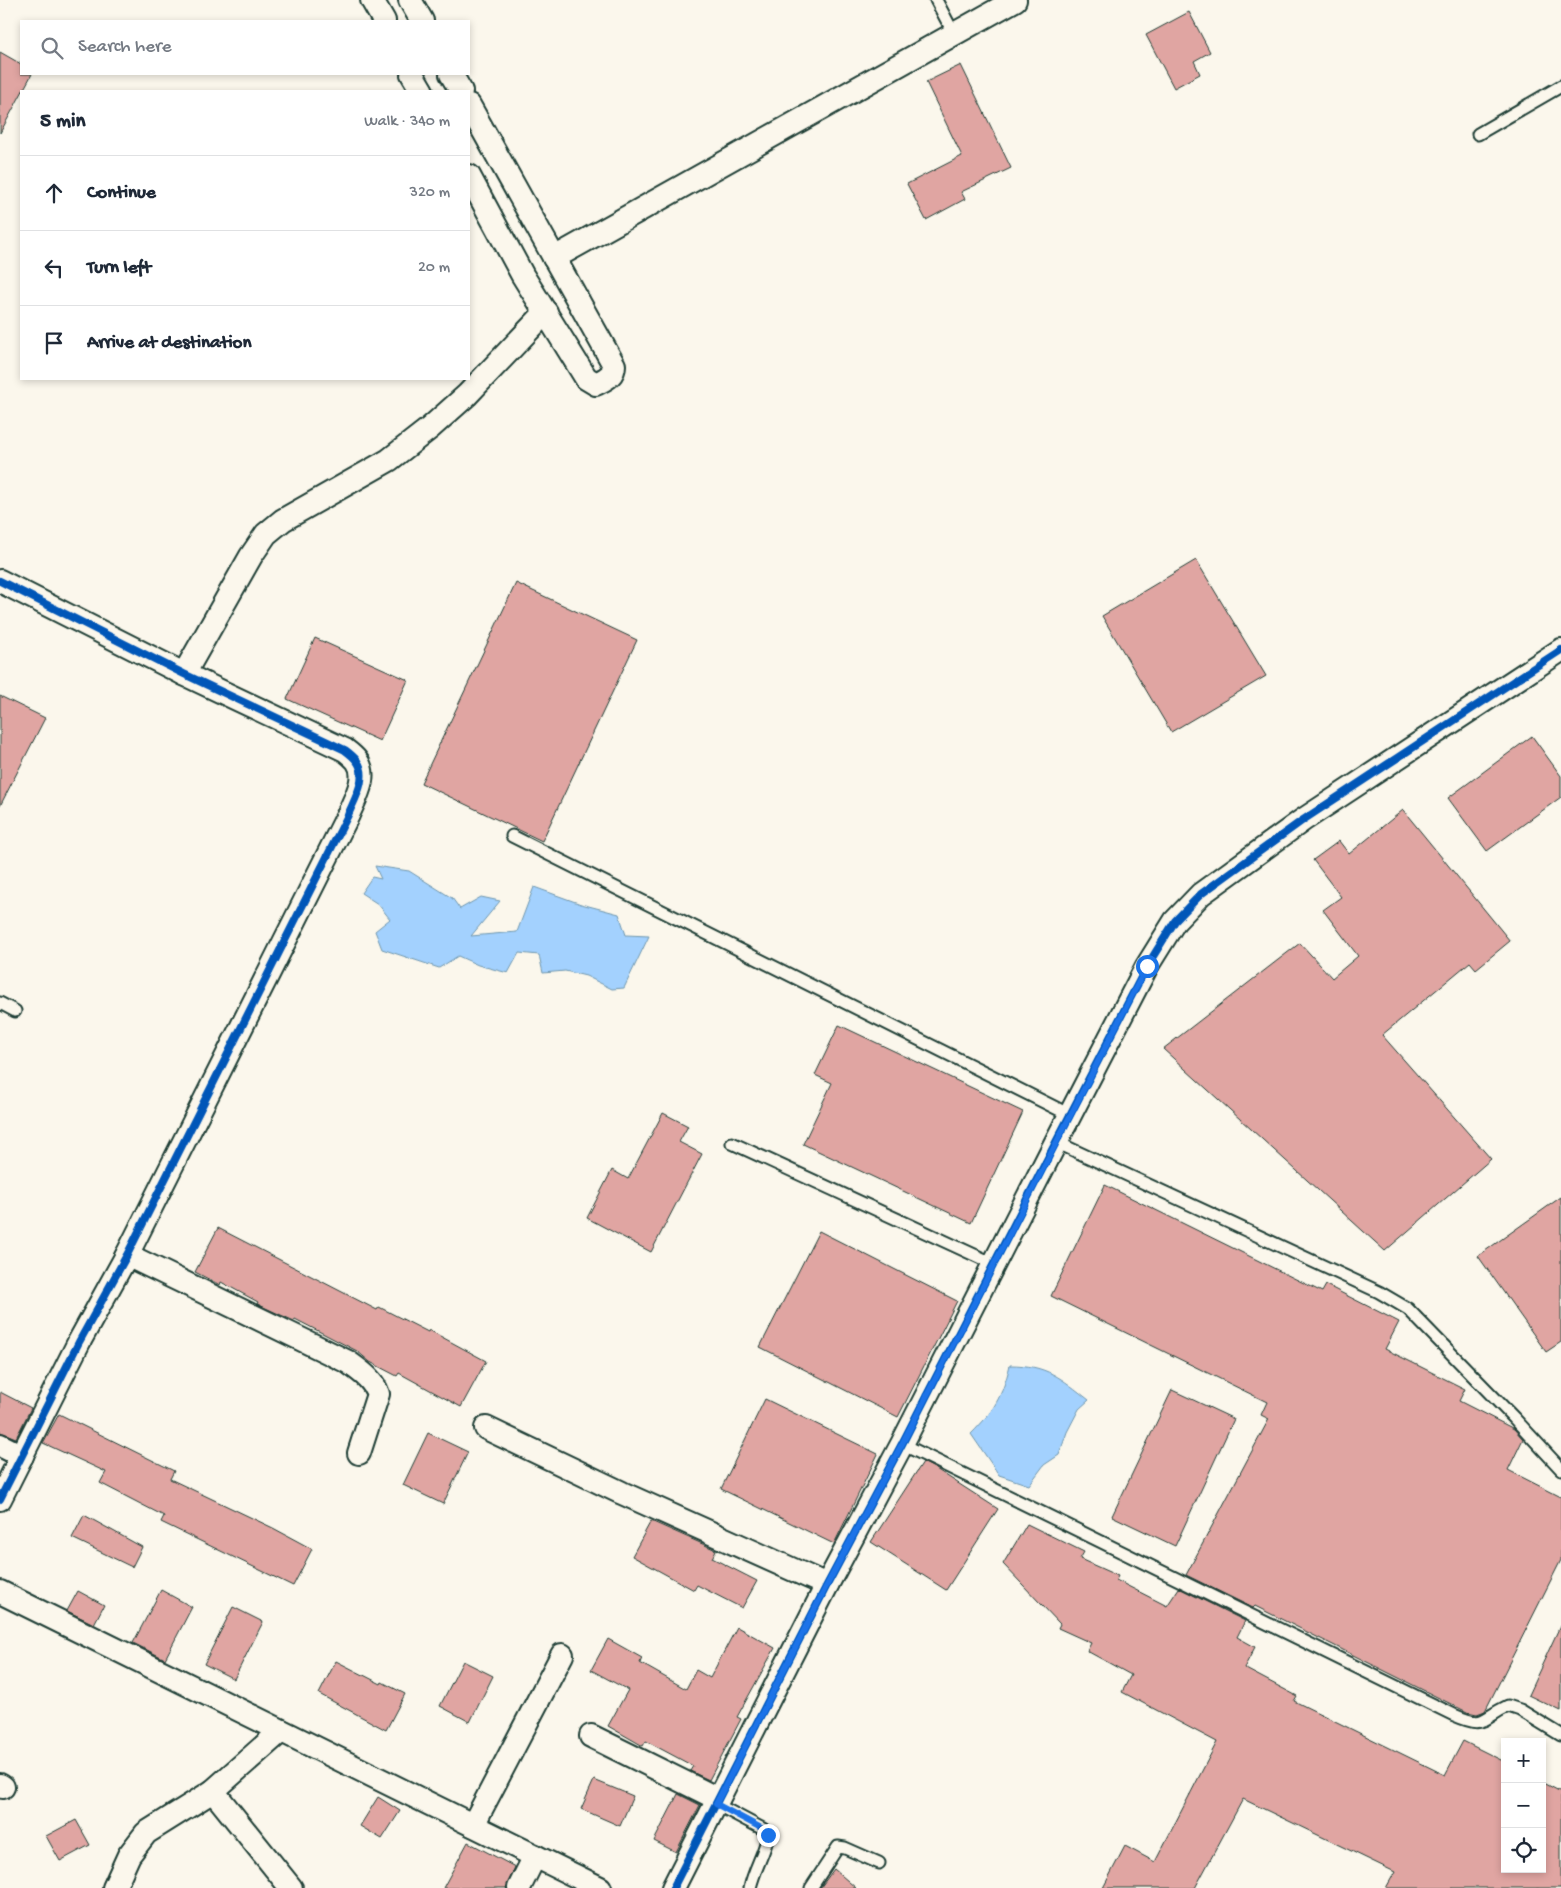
<!DOCTYPE html>
<meta charset="utf-8">
<style>
body{margin:0;font-family:"Gochi Hand",sans-serif;background:#f2f2f3;color:#1f2937}
.controls{position:absolute;right:15px;bottom:15px;display:grid;overflow:hidden;border-radius:0px;box-shadow:0 2px 8px #0003}
.controls button{width:45px;height:45px;display:grid;place-items:center;padding:0;border:0;border-bottom:1px solid #e0e1e3;background:#fff;color:#1f2937;font:25px sans-serif}
.stop{position:absolute;width:15px;height:15px;margin:-11px;border:4px solid #1a73e8;border-radius:50%;background:#fff}
.stop.end{background:#1a73e8;border-color:#fff;box-shadow:0 1px 5px #0008}
.list{margin:0;padding:0;list-style:none}
h2{display:flex;justify-content:space-between;align-items:center;height:65px;margin:0;padding:0 20px;font-size:21px}
h2 small{font-size:16px;font-weight:400;color:#747a83}
.list li{display:grid;grid-template-columns:32px 1fr auto;gap:15px;align-items:center;box-sizing:border-box;height:75px;padding:0 20px;border-top:1px solid #e0e1e3}
.list b{display:block;font-size:19px;white-space:nowrap}
.list em{font-size:16px;font-style:normal;color:#747a83}
.icon{flex:none;width:28px;height:28px;fill:none;stroke:currentColor;stroke-width:2;stroke-linecap:round;stroke-linejoin:round}
.map{position:relative;flex:none;width:1561px;height:1888px;overflow:hidden}
.search{position:absolute;background:#fff;box-shadow:0 2px 8px #0003;left:20px;top:20px;width:450px;height:55px;display:flex;align-items:center;gap:12px;box-sizing:border-box;padding:0 18px;border-radius:0px;color:#747a83;font-size:19px}
.panel{position:absolute;background:#fff;box-shadow:0 2px 8px #0003;left:20px;top:90px;width:450px;height:290px;border-radius:0px}
.map>svg:first-child{display:block}
.water{fill:#a3d1fe;stroke:#6e96ad}
.building{fill:#e0a5a2;stroke:#1f3d34}
.lines{fill:none;stroke-linecap:round;stroke-linejoin:round}
.lane-casing{stroke:#1f3d34;stroke-width:15}
.street-casing{stroke:#1f3d34;stroke-width:26}
.lane{stroke:#fbf7ec;stroke-width:11}
.street{stroke:#fbf7ec;stroke-width:22}
.cycleway-casing{stroke:#fbf7ec;stroke-width:11}
.cycleway{stroke:#0057b8;stroke-width:8}
.route{stroke:#1a73e8;stroke-width:6}
</style>
<div class="map">
<svg width="1561" height="1888" viewBox="0 0 1561 1888">
<rect width="100%" height="100%" fill="#fbf7ec"/>
<filter id="ink" filterUnits="userSpaceOnUse"><feTurbulence type="fractalNoise" baseFrequency=".02" numOctaves="2"/><feDisplacementMap in="SourceGraphic" scale="10" xChannelSelector="R" yChannelSelector="G"/><feConvolveMatrix kernelMatrix="1 2 1 2 8 2 1 2 1" color-interpolation-filters="sRGB"/></filter>
<g filter="url(#ink)">
<g class="water">
<polygon points="375,866 409,871 452,898 460,909 481,897 500,901 471,936 517,932 534,887 581,904 619,914 626,935 649,936 624,988 612,989 586,976 565,971 543,973 539,955 519,953 508,973 478,965 458,956 439,968 382,949 375,931 390,919 378,904 361,893 372,877 381,879"/>
<path d="M1010,1365C1047,1365 1061,1378 1089,1400L1079,1409L1067,1432L1059,1455L1044,1465L1029,1485L999,1475L971,1434C994,1411 1002,1397 1010,1365Z"/>
</g>
<g class="building">
<polygon points="1189,12 1210,52 1194,61 1200,74 1174,88 1146,35"/>
<polygon points="0,52 21,64 21,74 32,74 0,133"/>
<polygon points="961,65 1011,168 961,192 965,199 926,220 907,184 962,156 926,82"/>
<polygon points="1196,560 1266,676 1171,732 1102,616"/>
<polygon points="516,583 637,640 542,841 421,783"/>
<polygon points="315,638 408,680 380,741 287,699"/>
<polygon points="0,696 45,718 0,806"/>
<polygon points="1532,736 1561,776 1561,797 1487,851 1448,798"/>
<polygon points="1403,810 1510,941 1476,969 1470,962 1382,1035 1491,1159 1385,1251 1163,1049 1300,943 1332,978 1358,956 1323,910 1341,897 1313,860 1339,841 1349,854"/>
<polygon points="839,1025 1023,1112 971,1223 803,1144 832,1083 815,1075"/>
<polygon points="663,1113 688,1126 679,1142 702,1154 651,1252 587,1218 612,1170 628,1179"/>
<polygon points="1105,1185 1322,1292 1326,1285 1399,1322 1385,1349 1465,1389 1459,1401 1514,1429 1523,1439 1508,1470 1561,1497 1561,1560 1485,1711 1477,1714 1467,1712 1255,1606 1253,1608 1186,1575 1269,1419 1261,1415 1267,1402 1051,1296"/>
<polygon points="1561,1197 1561,1342 1546,1352 1478,1256"/>
<polygon points="218,1228 377,1310 379,1307 428,1332 429,1330 486,1361 461,1407 399,1373 397,1376 370,1362 357,1351 295,1319 294,1321 257,1304 258,1302 221,1282 220,1285 195,1272"/>
<polygon points="819,1231 957,1301 898,1417 760,1347"/>
<polygon points="1172,1390 1234,1419 1175,1546 1112,1516"/>
<polygon points="0,1392 31,1408 16,1438 0,1432"/>
<polygon points="765,1399 878,1454 834,1544 721,1489"/>
<polygon points="59,1414 174,1471 170,1479 273,1528 312,1549 293,1586 161,1522 164,1516 100,1483 106,1472 43,1443"/>
<polygon points="428,1433 468,1452 443,1504 403,1485"/>
<polygon points="923,1462 936,1469 998,1509 946,1590 871,1542"/>
<polygon points="84,1515 142,1547 132,1567 72,1538"/>
<polygon points="651,1521 716,1550 712,1558 757,1581 742,1608 697,1585 694,1590 632,1556"/>
<polygon points="1027,1524 1084,1552 1080,1559 1118,1576 1116,1580 1167,1606 1179,1588 1245,1621 1237,1637 1255,1647 1244,1668 1297,1696 1294,1701 1445,1775 1463,1741 1505,1762 1505,1869 1542,1869 1542,1782 1561,1792 1561,1888 1386,1888 1395,1872 1243,1799 1195,1888 1103,1888 1125,1846 1155,1862 1217,1742 1122,1692 1131,1675 1087,1651 1091,1643 1058,1628 1060,1624 1003,1564"/>
<polygon points="161,1590 192,1607 165,1659 133,1643"/>
<polygon points="78,1591 104,1605 94,1624 67,1611"/>
<polygon points="233,1607 263,1622 234,1679 204,1664"/>
<polygon points="1561,1624 1561,1711 1528,1695"/>
<polygon points="737,1627 775,1648 737,1717 741,1719 709,1780 690,1771 693,1766 646,1741 643,1746 608,1726 628,1690 591,1670 608,1639 642,1658 640,1663 686,1689 696,1670 710,1678"/>
<polygon points="336,1661 381,1684 382,1682 405,1694 386,1730 319,1694"/>
<polygon points="463,1661 493,1676 470,1722 440,1706"/>
<polygon points="594,1780 633,1796 620,1826 581,1809"/>
<polygon points="678,1794 700,1805 676,1852 654,1841"/>
<polygon points="378,1797 400,1811 382,1839 360,1826"/>
<polygon points="76,1820 90,1845 60,1861 46,1836"/>
<polygon points="468,1842 515,1867 506,1888 443,1888"/>
<polygon points="834,1869 856,1888 820,1888"/>
</g>
<g class="lines">
<defs>
<g id="lane">
<polyline points="936,0 954,34"/>
<polyline points="1478,134 1561,86"/>
<polyline points="512,836 1070,1115"/>
<polyline points="0,1003 15,1011"/>
<polyline points="1056,1142 1379,1292 1408,1309 1514,1418 1561,1469"/>
<polyline points="732,1143 994,1264"/>
<path d="M902,1444L1454,1715C1486,1729 1480,1719 1508,1706L1520,1710L1561,1735"/>
<path d="M716,1804L763,1829L768,1835C765,1853 754,1869 750,1888"/>
<polyline points="811,1888 838,1847 845,1848 879,1863"/>
</g>
<g id="street">
<polyline points="372,0 384,21"/>
<polyline points="410,0 422,21"/>
<polyline points="412,74 422,91"/>
<polyline points="451,74 461,91"/>
<path d="M469,105L614,365C614,376 605,379 596,384L586,378L523,276L469,176"/>
<path d="M554,258C708,173 861,85 1015,0"/>
<path d="M0,581L184,674L345,750C349,753 354,757 357,761C369,777 354,800 348,815L127,1255L79,1342L0,1499"/>
<polyline points="184,674 251,556 266,534 283,520 389,460 430,428 467,395 546,312"/>
<path d="M127,1255L348,1362C360,1371 373,1379 378,1394L359,1453"/>
<polyline points="486,1428 622,1493 827,1585"/>
<polyline points="0,1445 22,1456"/>
<polyline points="0,1592 600,1888"/>
<polyline points="591,1736 718,1799"/>
<polyline points="0,1785 3,1787"/>
<polyline points="213,1791 291,1888"/>
<polyline points="473,1825 562,1655"/>
<polyline points="114,1888 129,1855 146,1833 213,1791 281,1731"/>
<polyline points="519,1888 535,1856"/>
<polyline points="673,1888 827,1585 902,1444 1056,1142 1147,966 1175,921 1201,894 1303,820 1561,650"/>
</g>
</defs>
<use href="#lane" class="lane-casing"/>
<use href="#street" class="street-casing"/>
<use href="#lane" class="lane"/>
<use href="#street" class="street"/>
<defs>
<g id="cycleway">
<path d="M0,581L184,674L345,750C349,753 354,757 357,761C369,777 354,800 348,815L127,1255L79,1342L0,1499"/>
<polyline points="673,1888 827,1585 902,1444 1056,1142 1147,966 1175,921 1201,894 1303,820 1561,650"/>
</g>
</defs>
<use href="#cycleway" class="cycleway-casing"/>
<use href="#cycleway" class="cycleway"/>
</g>
</g>
<g class="lines" filter="url(#ink)">
<polyline class="route" points="768,1835 763,1829 716,1804 827,1585 902,1444 1147,966"/>
</g>
</svg>
<div class="controls">
<button>+</button>
<button>−</button>
<button><svg class="icon" aria-label="locate" viewBox="0 0 24 24"><circle cx="12" cy="12" r="6"/><path d="M12 2v4M12 18v4M2 12h4M18 12h4"/></svg></button>
</div>
<div class="stop" style="left:1147px;top:966px"></div>
<div class="stop end" style="left:768px;top:1835px"></div>
<div class="search"><svg class="icon" aria-label="search" viewBox="0 0 24 24"><circle cx="10" cy="10" r="6"/><path d="M15 15l6 6"/></svg>Search here</div>
<section class="panel">
<h2>5 min<small>Walk · 340 m</small></h2>
<ul class="list">
<li><svg class="icon" aria-label="ahead" viewBox="0 0 24 24"><path d="M12 20V5M6 11l6-6 6 6"/></svg><div><b>Continue</b></div><em>320 m</em></li>
<li><svg class="icon" aria-label="left" viewBox="0 0 24 24"><path d="M17 20v-9H6M10 6l-5 5 5 5"/></svg><div><b>Turn left</b></div><em>20 m</em></li>
<li><svg class="icon" aria-label="arrive" viewBox="0 0 24 24"><path d="M6 21V4h12l-3 4 3 4H6"/></svg><div><b>Arrive at destination</b></div></li>
</ul>
</section>
</div>
